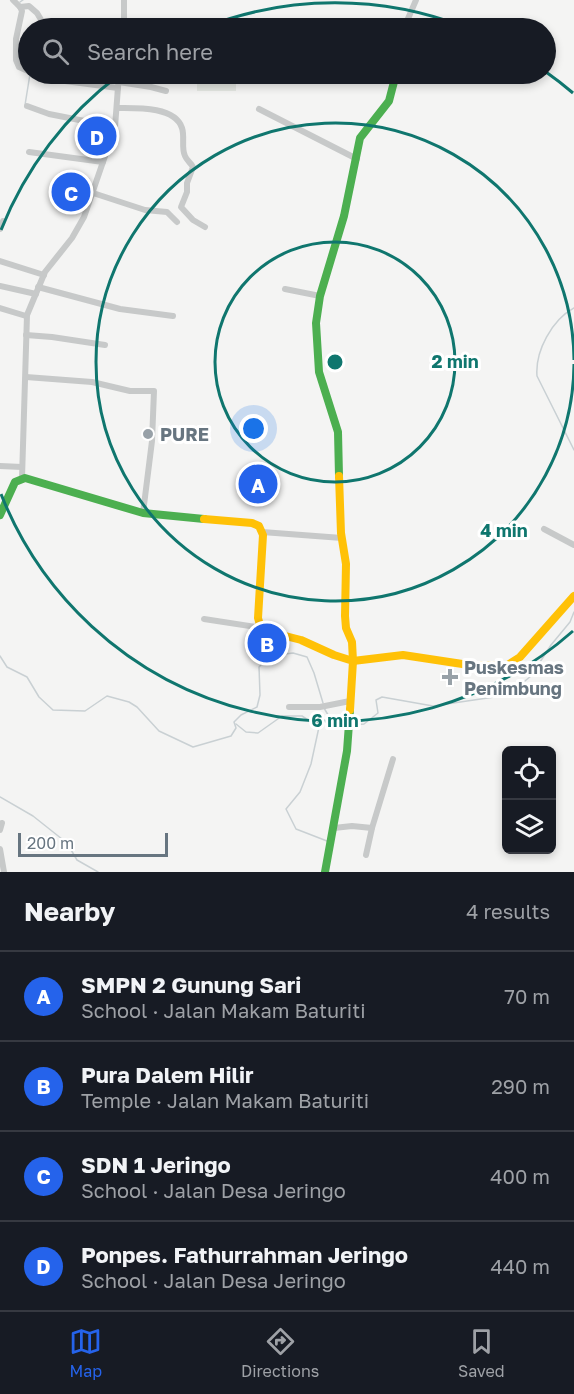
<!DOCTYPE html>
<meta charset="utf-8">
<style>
body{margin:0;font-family:"Golos Text",sans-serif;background:#20242c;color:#f1f3f6}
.controls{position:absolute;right:18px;bottom:18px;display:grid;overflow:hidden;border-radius:9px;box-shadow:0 3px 9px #0003}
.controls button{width:54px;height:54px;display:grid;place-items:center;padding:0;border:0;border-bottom:2px solid #363941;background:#171b24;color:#f1f3f6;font:30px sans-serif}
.scale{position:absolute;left:18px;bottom:15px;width:150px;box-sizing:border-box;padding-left:6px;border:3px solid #677580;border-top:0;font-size:16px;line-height:21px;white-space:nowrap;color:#677580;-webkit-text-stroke:4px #fff;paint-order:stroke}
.you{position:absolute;left:254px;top:429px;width:21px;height:21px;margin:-15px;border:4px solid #fff;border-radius:50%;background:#1a73e8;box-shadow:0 0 0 9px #1a73e833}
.badge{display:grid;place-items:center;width:39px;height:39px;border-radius:50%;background:#2563eb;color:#fff;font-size:20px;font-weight:700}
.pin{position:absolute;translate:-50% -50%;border:3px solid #fff;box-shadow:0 2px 6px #0006}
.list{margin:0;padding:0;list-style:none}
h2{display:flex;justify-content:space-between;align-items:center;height:78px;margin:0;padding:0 24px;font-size:26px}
h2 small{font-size:20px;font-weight:400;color:#9ea1a6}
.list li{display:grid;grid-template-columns:39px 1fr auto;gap:18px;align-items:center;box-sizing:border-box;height:90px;padding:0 24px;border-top:2px solid #363941}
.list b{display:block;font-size:22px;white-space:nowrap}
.list p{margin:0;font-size:20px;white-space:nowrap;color:#9ea1a6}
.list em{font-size:20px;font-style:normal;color:#9ea1a6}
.icon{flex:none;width:33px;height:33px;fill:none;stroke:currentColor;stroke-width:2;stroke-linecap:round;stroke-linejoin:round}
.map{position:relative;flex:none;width:574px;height:872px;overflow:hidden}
.search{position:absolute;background:#171b24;box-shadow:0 3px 9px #0003;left:18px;right:18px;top:18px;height:66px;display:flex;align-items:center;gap:15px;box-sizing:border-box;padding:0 21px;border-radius:33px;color:#9ea1a6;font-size:22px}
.sheet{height:438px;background:#171b24}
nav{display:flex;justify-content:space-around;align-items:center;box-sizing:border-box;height:84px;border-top:2px solid #363941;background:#171b24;font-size:16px;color:#9ea1a6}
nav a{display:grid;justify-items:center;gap:3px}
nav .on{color:#2563eb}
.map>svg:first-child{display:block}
.built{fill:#e4e6e6}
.green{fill:#e3e6e1}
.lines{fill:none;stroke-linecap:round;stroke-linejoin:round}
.stream{stroke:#c9d0d3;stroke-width:1.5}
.street{stroke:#c7c9c9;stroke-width:6}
.fast{stroke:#4caf50;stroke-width:8}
.slow{stroke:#ffc107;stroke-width:8}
.ring{fill:none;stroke:#0f766e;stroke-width:3}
.poi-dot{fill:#98a1a8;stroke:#fff;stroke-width:2}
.labels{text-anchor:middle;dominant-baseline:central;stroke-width:6;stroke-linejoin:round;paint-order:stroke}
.poi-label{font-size:18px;font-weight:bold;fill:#677580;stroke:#fff;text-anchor:start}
.centre{fill:#0f766e;stroke:#fff;stroke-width:3}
.ring-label{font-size:18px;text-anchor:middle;font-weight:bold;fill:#0f766e;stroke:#fff;stroke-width:6;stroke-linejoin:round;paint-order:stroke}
</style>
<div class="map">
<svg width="574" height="872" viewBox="0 0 574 872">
<rect width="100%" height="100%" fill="#f4f4f3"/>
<polygon class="built" points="59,172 90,178 84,212 52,205"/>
<rect class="green" x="197" y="74" width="39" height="17"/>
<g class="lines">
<g class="stream">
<polyline points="20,2 23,0"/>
<polyline points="25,105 30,74"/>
<path d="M574,308C552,320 535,351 537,376L574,450"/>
<polyline points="0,656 7,667 27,677 39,697 53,710 85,711 107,696 129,702 137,707 159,731 193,747 231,736 236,728 234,722 241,715 257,707 260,695 259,667 269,656 293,653 307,657 314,673 323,703"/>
<polyline points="324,708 331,720 345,724"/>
<polyline points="236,724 246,732 258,733 282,716 302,716 319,727 311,764 300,792 286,809 296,829 327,841"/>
<polyline points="352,725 364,724 378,713 376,700 382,697 433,706 508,695 531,676 551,645 570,622 574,612"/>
<polyline points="0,797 33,816 67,843 77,860 98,872"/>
</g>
<g class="street">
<polyline points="13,0 20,7 22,11 16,39 16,60 19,67 28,71"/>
<polyline points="20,7 29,6 37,13 46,28"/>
<polyline points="124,28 124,0"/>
<polyline points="404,28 416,0"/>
<polyline points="35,74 50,79 118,88"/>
<polyline points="119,82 151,87 166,91"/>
<polyline points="27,106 49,114 115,127"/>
<path d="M117,108C135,108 175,106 182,128C185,137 181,148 185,156C187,161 191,163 193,167L187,183V192L181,207L193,220L205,227"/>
<polyline points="259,109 357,159"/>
<polyline points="29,152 103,162"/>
<polyline points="93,193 145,210 167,212 177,222"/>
<polyline points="0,229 3,221"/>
<polyline points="0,261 44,275"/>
<polyline points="0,286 36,294"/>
<polyline points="38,287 120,309 173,316"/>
<polyline points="285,289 320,296"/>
<polyline points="0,308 26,316"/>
<polyline points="26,335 52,337 105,345"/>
<polyline points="26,377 92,382 130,391 154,391 152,441 143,513"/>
<polyline points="0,466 22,467"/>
<polyline points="22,478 27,315 45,272 72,238 84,217 115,127 119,74"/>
<polyline points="544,529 574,545"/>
<polyline points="262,532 342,538"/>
<polyline points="204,619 263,628"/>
<polyline points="289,707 320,707 350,701"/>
<polyline points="334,828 352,826 372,828 393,759"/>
<polyline points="0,830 2,823"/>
<polyline points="0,849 4,872"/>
<polyline points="366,855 372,828"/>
</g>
<g class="fast">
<polyline points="339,476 338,432 319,372 316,323 320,296 344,216 360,138 389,101 396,74"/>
<polyline points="0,515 15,482 25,478 143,513 204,519"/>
<polyline points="325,872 347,751 350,710"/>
</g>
<g class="slow">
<polyline points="339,476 341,533 346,564 345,616 346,628 352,642 353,661 403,655 469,665 506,666 520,657 574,596"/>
<polyline points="204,519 252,523 259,526 263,535 258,618 260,625 266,631 301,640 334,655 353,661 350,710"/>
</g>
</g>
<g class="ring">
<circle cx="335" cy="362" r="120"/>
<path d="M574 364A239 239 0 1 1 574 360"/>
<path d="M573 631A359 359 0 0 1 1 494M1 230A359 359 0 0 1 119 75M203 28A359 359 0 0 1 467 28M546 72A359 359 0 0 1 573 93"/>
</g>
<g class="poi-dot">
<circle cx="148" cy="434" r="6"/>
<path d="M447 668h6v6h6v6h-6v6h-6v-6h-6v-6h6z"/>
</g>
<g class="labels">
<g class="poi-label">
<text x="160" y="434">PURE</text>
<text x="464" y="667">Puskesmas<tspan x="464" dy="21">Penimbung</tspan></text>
</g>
</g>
<circle cx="335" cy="362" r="9" class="centre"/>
<g class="ring-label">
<text x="455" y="368">2 min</text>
<text x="504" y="537">4 min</text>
<text x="335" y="727">6 min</text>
</g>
</svg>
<div class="controls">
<button><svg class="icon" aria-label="locate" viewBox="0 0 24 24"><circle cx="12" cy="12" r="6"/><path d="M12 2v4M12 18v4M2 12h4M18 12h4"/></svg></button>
<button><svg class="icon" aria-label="layers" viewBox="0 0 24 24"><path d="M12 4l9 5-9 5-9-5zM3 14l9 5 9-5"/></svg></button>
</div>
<div class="scale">200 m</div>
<div class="you"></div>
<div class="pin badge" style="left:258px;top:484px">A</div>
<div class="pin badge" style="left:267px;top:643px">B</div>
<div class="pin badge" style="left:71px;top:192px">C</div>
<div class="pin badge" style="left:97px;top:136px">D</div>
<div class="search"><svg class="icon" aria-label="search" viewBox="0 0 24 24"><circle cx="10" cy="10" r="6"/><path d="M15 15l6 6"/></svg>Search here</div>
</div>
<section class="sheet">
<h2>Nearby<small>4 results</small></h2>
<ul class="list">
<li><span class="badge">A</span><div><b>SMPN 2 Gunung Sari</b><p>School · Jalan Makam Baturiti</p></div><em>70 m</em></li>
<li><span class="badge">B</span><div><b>Pura Dalem Hilir</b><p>Temple · Jalan Makam Baturiti</p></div><em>290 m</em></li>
<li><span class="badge">C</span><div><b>SDN 1 Jeringo</b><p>School · Jalan Desa Jeringo</p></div><em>400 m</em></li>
<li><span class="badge">D</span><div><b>Ponpes. Fathurrahman Jeringo</b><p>School · Jalan Desa Jeringo</p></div><em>440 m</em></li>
</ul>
</section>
<nav>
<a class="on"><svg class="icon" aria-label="map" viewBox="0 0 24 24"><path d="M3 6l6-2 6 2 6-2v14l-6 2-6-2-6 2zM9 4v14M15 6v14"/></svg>Map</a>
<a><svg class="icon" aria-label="directions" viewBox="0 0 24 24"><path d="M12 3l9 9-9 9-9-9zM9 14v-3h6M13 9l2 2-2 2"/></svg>Directions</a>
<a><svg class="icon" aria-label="saved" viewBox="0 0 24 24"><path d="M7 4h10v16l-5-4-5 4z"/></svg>Saved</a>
</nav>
